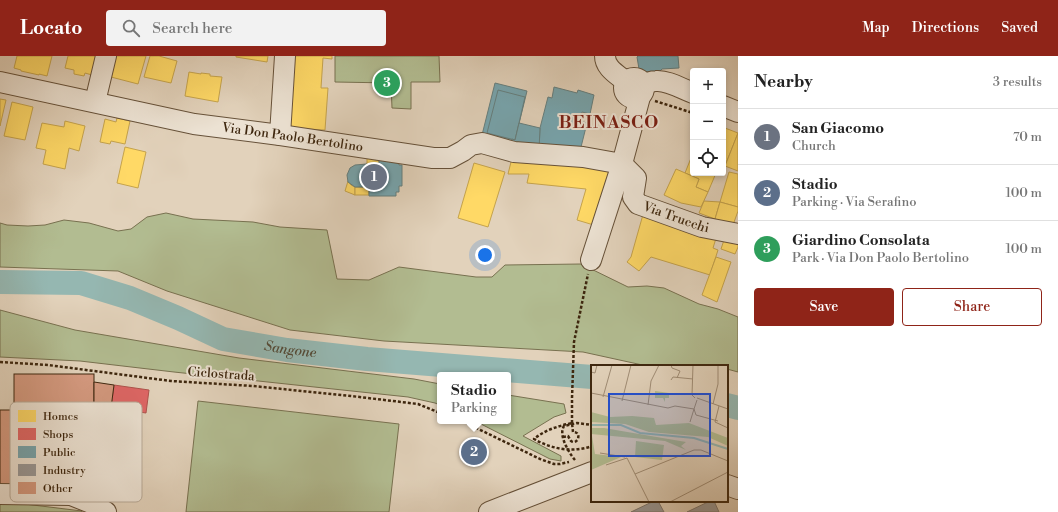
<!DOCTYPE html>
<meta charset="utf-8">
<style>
body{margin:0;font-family:"Libre Bodoni",serif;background:#f2f2f2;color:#222}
.controls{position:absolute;right:12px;top:12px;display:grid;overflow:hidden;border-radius:4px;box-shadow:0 2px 6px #0003}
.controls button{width:36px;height:36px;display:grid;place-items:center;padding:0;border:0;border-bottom:1px solid #e0e0e0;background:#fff;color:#222;font:20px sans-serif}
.you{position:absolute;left:485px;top:199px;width:14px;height:14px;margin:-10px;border:3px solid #fff;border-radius:50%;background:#1a73e8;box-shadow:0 0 0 6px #1a73e833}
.badge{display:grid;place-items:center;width:26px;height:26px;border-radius:50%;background:#8f2418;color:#fff;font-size:13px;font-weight:700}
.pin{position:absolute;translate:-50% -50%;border:2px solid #fff;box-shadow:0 1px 4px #0006}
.popup{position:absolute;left:437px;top:316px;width:74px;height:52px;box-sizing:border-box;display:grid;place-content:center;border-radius:4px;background:#fff;filter:drop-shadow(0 1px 3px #0005);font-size:13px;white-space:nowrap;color:#767676}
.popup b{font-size:15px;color:#222}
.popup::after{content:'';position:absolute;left:50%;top:100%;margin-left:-8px;border:8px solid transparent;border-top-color:#fff}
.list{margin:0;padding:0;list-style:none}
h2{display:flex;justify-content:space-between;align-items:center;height:52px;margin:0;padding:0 16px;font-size:17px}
h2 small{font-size:13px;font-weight:400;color:#767676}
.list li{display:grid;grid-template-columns:26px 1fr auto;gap:12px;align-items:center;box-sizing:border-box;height:56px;padding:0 16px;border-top:1px solid #e0e0e0}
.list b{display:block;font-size:15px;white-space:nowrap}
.list p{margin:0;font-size:13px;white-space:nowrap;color:#767676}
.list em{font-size:13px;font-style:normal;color:#767676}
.actions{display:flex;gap:8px;padding:12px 16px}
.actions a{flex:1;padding:9px 0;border:1px solid #8f2418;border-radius:4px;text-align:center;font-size:14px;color:#8f2418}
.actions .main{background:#8f2418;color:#fff}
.icon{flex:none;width:22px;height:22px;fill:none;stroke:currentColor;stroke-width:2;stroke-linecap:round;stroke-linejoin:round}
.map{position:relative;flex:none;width:738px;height:456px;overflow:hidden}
header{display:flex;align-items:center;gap:24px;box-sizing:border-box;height:56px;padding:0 20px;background:#8f2418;color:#fff}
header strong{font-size:19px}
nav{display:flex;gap:22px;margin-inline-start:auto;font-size:14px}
.search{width:280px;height:36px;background:#f2f2f2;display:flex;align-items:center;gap:10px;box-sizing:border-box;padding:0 14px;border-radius:4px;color:#767676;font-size:15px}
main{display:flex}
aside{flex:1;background:#fff}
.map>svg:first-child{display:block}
.green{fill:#b2bc91;stroke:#787150}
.homes{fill:#ffd966;stroke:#c5a34c}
.shops{fill:#e06666;stroke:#af534c}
.public{fill:#76a5af;stroke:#657f7f}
.industry{fill:#999;stroke:#7d766f}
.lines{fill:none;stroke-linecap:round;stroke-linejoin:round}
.river{stroke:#95b7b1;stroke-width:24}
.building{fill:#d4997f;stroke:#3d260e}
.minor-casing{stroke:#665139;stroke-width:22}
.path{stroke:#3d260e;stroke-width:2.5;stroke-dasharray:3 2;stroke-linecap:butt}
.minor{stroke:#ece2d3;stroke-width:20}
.path-bridge{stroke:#3d260e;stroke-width:2.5;stroke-dasharray:3 2;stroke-linecap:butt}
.labels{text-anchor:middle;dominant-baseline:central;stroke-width:4;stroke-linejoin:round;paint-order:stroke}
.street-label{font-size:13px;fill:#3d260e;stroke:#ece2d3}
.water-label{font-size:14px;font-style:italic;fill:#534a37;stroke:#ece2d3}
.district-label{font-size:17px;font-weight:bold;letter-spacing:1px;fill:#7a1f14;stroke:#ece2d3}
.inset-river{fill:none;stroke:#95b7b1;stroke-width:2}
.inset-road{fill:none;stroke:#a08d76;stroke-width:1}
.view{fill:#1d4ed8;fill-opacity:0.15;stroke:#1d4ed8;stroke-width:2}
.inset-edge{fill:none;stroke:#3d260e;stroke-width:2}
.key{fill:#ece2d3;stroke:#b8aa98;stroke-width:1}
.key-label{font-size:11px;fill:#3d260e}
</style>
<header>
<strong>Locato</strong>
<div class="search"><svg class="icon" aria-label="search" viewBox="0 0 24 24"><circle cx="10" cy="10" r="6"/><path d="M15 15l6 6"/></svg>Search here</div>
<nav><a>Map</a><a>Directions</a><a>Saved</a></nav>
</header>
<main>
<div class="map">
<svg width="738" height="456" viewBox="0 0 738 456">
<rect width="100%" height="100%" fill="#e2d2bb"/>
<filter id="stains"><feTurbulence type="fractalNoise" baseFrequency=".005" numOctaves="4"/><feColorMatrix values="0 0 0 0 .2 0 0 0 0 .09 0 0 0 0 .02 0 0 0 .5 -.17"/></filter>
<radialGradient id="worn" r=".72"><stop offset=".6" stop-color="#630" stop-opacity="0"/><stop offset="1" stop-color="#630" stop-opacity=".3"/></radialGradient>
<g class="green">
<polygon points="335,0 439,0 440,26 411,26 411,53 392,52 391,27 335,26"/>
<polygon points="166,157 193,163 253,166 280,171 327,174 337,223 369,224 399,211 476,221 492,221 505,209 581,208 628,231 647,230 664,232 699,248 718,253 738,261 738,316 727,313 727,310 647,310 583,296 384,285 290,274 167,235 118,215 0,211 0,167 7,169 28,170 45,169 64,164 89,167 118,175 131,173 147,161"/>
<polygon points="0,254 75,274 239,302 414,323 440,328 440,349 435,347 408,341 174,316 80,305 0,301"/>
<polygon points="508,339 564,348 566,357 554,361 523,380 561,400 561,405 550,403 475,365 508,365"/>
<polygon points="198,345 399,368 389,456 186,456"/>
<polygon points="0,445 82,455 82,456 0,456"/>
</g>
<g class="homes">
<polygon points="17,0 52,0 47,20 39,18 39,19 21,15 21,14 14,12"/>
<polygon points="68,0 97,0 92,19 85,17 84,20 74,18 74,14 65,12"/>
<polygon points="116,0 146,0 138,28 111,21"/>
<polygon points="150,0 159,0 177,5 171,27 144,21"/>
<polygon points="236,0 268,0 267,6 236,1"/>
<polygon points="293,0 332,0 332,3 323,2 321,32 328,32 325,74 289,72"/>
<polygon points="189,16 201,18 201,17 210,18 210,20 222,21 218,46 185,40"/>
<polygon points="0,43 6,44 0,70"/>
<polygon points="12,46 33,51 25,84 4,80"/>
<polygon points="117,62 130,65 125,88 111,85 110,88 100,86 105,63 116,66"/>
<polygon points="65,65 85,70 79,95 69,92 65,113 43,108 46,94 36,92 42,67 64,71"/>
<polygon points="725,72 738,77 725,110 723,109 723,76"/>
<polygon points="738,77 738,115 725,110"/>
<polygon points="125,91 146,96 138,132 117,127"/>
<polygon points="693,97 693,117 716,117 708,136 696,131 699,123 685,117"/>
<rect x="367" y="100" width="12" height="12"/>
<polygon points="512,102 614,113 597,170 577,164 586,133 527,127 529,118 508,118"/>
<polygon points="474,107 505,116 488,171 458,162"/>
<polygon points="676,113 699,123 696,131 708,136 701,151 681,147 664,139"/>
<polygon points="729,116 738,118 738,151 720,146"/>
<polygon points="348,125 351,129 355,131 355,139 345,135"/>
<rect x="355" y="131" width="14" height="8"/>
<polygon points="704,145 720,146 715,163 699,157"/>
<polygon points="720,146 738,151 738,155 733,169 715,163"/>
<polygon points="644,155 717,179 713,192 718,194 710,219 651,201 639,215 627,206 631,201"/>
<polygon points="725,181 738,185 738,191 735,198 721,193"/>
<polygon points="716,201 731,206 717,246 702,239"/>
</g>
<polygon class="shops" points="114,329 149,334 146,357 111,352"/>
<g class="public">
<polygon points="638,0 678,0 679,12 662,13 660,15 643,16 639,13 637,1"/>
<polygon points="495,27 527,35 515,84 512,83 511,86 482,79"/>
<polygon points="554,31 577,37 578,34 594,39 590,58 582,56 579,65 587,67 581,91 539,94 540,72 548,41 552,42"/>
<polygon points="498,34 525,41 515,84 487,77"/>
<polygon points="519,67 540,72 539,94 511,87 512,83 515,84"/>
<polygon points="379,101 399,103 399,109 402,109 402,130 399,130 399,136 396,136 396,140 369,140 369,131 355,131 348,126 347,119 350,112 355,109 367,108 367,112 379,112"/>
</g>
<g class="industry">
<polygon points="654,445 658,445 664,456 631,456"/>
<polygon points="710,445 714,445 719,456 687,456"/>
</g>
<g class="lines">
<g class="river">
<path id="s1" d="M0,226L81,227L130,242L178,262L223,283L287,294L367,303L592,321"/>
<polyline points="727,349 738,352"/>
</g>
</g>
<g class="building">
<rect x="14" y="318" width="80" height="32"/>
<polygon points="94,326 114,329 111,352 94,350"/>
<polygon points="78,350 99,351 99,378 78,378"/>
<rect x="0" y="354" width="70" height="77"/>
<polygon points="95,381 105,381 105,400 94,400"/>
<rect x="80" y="386" width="11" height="14"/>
</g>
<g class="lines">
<defs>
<g id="minor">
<path d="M605,0C605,12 617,18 626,26"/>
<circle cx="634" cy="32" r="10"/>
<path id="s2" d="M0,26L194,68L280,79L433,102H450L463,95L471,89L482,87L514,96L583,101L622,108L640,41"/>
<path d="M644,28C648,27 652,25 656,25C668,24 682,33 693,37"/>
<polyline points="95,46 106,0"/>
<polyline points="723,50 738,56"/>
<polyline points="280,79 285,0"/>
<path id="s3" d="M591,204L622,108L636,122L633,141L638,148L702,171L738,178"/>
<polyline points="727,429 738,433"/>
<polyline points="0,438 71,439 91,447 106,456"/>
<polyline points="489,456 592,416"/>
</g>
</defs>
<use href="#minor" class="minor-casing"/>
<g class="path">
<polyline points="655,45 693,57"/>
<polyline points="0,306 48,309 171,325 253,330 351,340 418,348 440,357"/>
<polyline points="462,365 540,403 554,408 560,408 569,406"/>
<polyline points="572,367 572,342 574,286 588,218"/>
<path d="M563,381L568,380L571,385C574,387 576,386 578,383C579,379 578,376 573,376"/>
<path d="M575,404C569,397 558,379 564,370L577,367L592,369"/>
</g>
<use href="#minor" class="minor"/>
<path class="path-bridge" d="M573,376L572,367C558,370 545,374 534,383C551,393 573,397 592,390"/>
</g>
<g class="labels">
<g class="street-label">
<text stroke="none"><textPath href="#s2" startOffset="298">Via Don Paolo Bertolino</textPath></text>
<text stroke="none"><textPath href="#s3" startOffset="189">Via Trucchi</textPath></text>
<text transform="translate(221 318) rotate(4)">Ciclostrada</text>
</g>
<g class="water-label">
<text stroke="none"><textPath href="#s1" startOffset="302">Sangone</textPath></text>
</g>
<g class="district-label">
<text x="609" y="67">BEINASCO</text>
</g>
</g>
<g transform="translate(591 309)">
<rect width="137" height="137" fill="#e2d2bb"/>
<path d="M64,26L78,28V33H74V37L72,33H64ZM0,47L19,52L41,51L63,53L65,60L98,58L137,73V81L117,72L58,67L34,59L0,57ZM0,63H13L95,77L90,81L95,85L74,76L0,69ZM1,71L4,89L30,92L0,105ZM45,76L73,80L71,95L44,92Z" fill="#b2bc91"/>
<path class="inset-river" d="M0,60H30L49,68L103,73L137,84"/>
<path class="inset-road" d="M80,0L81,3L89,6L86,13M102,0L101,30L104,33M0,7L4,8L6,0M80,15L82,12L102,14M0,28L77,43L84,41L103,44L106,35M12,32L21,0M106,33L137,44M31,36L40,0M122,39L127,19V0M57,40L60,16L68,0M128,41L124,57L137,63M103,44L105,50L127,56M99,57L103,44M9,88L34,92M15,100L36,93L58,137M44,109L103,85H110L137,96M79,137L137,107"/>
<path class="view" d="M18,29H119V91H18Z"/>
<rect width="137" height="137" class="inset-edge"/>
</g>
<rect x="10" y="346" width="132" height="100" rx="6" class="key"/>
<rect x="18" y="354" width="18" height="12" fill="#ffd966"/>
<rect x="18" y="372" width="18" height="12" fill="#e06666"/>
<rect x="18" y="390" width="18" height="12" fill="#76a5af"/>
<rect x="18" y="408" width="18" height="12" fill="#999"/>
<rect x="18" y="426" width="18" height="12" fill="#d4997f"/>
<g class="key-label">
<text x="43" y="364">Homes</text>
<text x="43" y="382">Shops</text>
<text x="43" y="400">Public</text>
<text x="43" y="418">Industry</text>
<text x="43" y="436">Other</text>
</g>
<rect width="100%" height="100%" filter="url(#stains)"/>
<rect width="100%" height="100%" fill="url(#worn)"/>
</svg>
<div class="controls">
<button>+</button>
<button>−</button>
<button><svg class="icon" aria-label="locate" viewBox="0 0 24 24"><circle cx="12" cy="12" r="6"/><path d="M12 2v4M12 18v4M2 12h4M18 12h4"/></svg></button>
</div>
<div class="you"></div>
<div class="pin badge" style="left:374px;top:121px;background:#6b7280">1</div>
<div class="pin badge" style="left:474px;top:396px;background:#5c6f8a">2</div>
<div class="popup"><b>Stadio</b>Parking</div>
<div class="pin badge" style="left:387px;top:27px;background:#2e9e5b">3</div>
</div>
<aside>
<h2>Nearby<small>3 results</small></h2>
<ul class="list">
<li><span class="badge" style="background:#6b7280">1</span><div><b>San Giacomo</b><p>Church</p></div><em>70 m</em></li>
<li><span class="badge" style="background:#5c6f8a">2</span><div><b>Stadio</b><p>Parking · Via Serafino</p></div><em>100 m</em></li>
<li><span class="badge" style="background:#2e9e5b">3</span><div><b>Giardino Consolata</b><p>Park · Via Don Paolo Bertolino</p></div><em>100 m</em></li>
</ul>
<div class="actions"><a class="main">Save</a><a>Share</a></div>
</aside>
</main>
